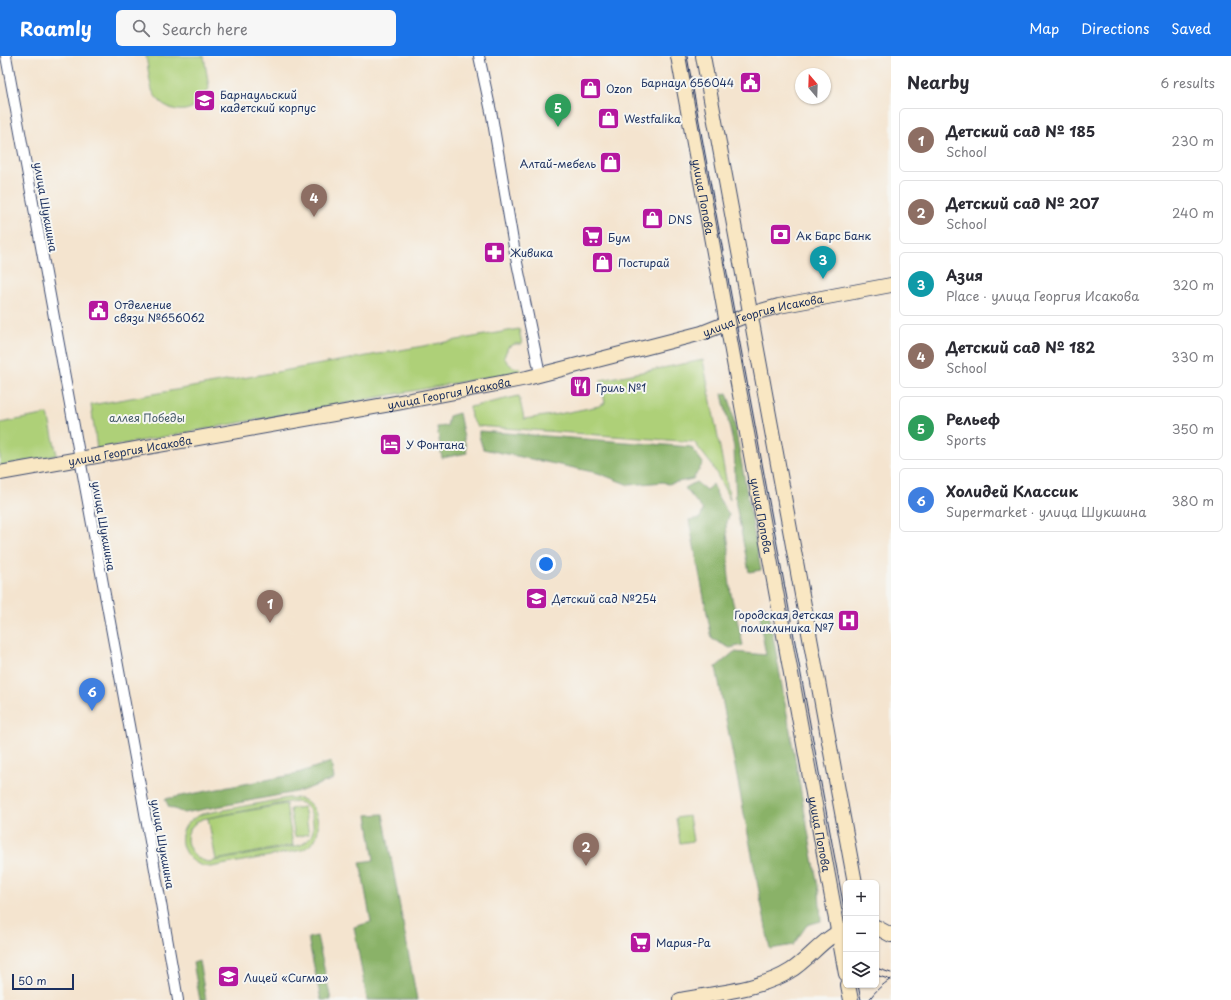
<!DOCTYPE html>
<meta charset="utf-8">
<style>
body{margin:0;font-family:"Playpen Sans",sans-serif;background:#f7f7f7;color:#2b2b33}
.controls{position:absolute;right:12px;bottom:12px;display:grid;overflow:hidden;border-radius:6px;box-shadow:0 1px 3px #0004}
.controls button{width:36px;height:36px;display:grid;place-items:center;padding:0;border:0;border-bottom:1px solid #e1e1e2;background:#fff;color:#2b2b33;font:20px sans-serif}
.compass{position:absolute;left:795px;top:12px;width:36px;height:36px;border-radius:50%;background:#fff;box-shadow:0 1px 3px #0004;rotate:341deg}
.scale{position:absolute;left:12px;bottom:10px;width:62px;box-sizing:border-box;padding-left:4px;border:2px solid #1b2f5e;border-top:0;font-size:11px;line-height:14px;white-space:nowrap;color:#1b2f5e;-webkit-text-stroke:3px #f6f6f2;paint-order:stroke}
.you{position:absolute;left:546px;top:508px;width:14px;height:14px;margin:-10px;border:3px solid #fff;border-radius:50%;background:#1a73e8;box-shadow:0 0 0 6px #1a73e833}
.badge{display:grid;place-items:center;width:26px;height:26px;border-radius:50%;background:#1a73e8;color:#fff;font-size:13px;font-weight:700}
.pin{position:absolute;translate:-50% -33px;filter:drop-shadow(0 1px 2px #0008)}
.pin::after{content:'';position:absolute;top:21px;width:14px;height:12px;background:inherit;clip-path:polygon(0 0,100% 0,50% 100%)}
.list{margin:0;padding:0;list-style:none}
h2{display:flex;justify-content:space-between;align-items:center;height:52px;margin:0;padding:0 16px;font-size:17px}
h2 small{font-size:13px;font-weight:400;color:#7c7c81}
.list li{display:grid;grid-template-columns:26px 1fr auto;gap:12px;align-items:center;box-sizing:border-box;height:64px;margin:0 8px 8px;padding:0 8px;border:1px solid #e1e1e2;border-radius:6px}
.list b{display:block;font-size:15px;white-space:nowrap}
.list p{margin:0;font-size:13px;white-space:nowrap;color:#7c7c81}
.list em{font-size:13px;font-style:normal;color:#7c7c81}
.icon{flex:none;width:22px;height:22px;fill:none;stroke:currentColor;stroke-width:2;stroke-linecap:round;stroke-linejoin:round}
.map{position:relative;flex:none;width:891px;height:944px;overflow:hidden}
header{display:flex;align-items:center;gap:24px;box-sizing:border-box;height:56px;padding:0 20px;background:#1a73e8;color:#fff}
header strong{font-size:19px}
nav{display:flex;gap:22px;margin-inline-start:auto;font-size:14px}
.search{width:280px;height:36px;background:#f7f7f7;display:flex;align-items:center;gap:10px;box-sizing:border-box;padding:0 14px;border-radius:6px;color:#7c7c81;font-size:15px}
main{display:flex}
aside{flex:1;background:#fff}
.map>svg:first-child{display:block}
.green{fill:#aed078;stroke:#64806b;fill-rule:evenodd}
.forest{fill:#8ab268;stroke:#527063}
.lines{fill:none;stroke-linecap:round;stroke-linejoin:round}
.street-casing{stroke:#3c4a6f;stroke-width:12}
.secondary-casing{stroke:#3c4a6f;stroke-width:16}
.street{stroke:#fff;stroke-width:10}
.secondary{stroke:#f9e7c3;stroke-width:14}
.tram{stroke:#1b2f5e;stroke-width:1}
.labels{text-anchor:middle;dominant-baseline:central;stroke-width:4;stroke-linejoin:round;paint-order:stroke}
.poi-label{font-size:11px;fill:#1b2f5e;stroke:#f6f6f2;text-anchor:start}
.street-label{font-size:11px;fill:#1b2f5e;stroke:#f6f6f2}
.park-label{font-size:11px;fill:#405764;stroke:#f6f6f2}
</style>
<header>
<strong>Roamly</strong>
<div class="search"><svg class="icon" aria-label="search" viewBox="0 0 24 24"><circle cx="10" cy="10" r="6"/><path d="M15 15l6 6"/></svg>Search here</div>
<nav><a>Map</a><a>Directions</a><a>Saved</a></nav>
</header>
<main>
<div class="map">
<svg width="891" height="944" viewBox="0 0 891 944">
<rect width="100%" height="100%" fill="#f6f6f2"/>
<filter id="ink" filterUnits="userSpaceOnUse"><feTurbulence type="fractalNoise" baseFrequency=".025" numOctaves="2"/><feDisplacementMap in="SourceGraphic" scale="8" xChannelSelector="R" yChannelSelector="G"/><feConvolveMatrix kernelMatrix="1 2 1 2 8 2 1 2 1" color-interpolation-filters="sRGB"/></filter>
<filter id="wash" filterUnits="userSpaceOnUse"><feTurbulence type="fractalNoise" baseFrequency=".012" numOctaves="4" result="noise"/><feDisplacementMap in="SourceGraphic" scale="16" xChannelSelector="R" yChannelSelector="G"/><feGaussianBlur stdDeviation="0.9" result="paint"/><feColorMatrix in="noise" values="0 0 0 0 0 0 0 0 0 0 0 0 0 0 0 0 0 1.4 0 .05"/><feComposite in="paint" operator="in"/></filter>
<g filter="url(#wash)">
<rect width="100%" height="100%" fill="#f4e4cf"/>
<g class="green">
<path d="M146,0H204L209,32C205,40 201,46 193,51C178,60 158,49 152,34C149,23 148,11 146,0Z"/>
<path d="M519,273L522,288H515L508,291L504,301C508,308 512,312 520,312L521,315L97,393L91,349Z"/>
<polygon points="703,304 730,444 712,409 694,386 477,370 471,362 470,351 519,340 524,363 559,358 599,350 605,347 601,324"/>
<polygon points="48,358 57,399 0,410 0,367"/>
<path d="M288,742C294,742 301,742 306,745C318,752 322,774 314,785C311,789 306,792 302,794L211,811C191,811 174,790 185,771C189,764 196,761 202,758ZM289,746C294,746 300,746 304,748C312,753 315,769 312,778C310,783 306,786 301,789L208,806C194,803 181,787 190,773C193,768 198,765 202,763Z"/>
<polygon points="286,748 293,789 216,804 208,762"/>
<polygon points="304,751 309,778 295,781 290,753"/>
<polygon points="689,760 693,785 680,787 676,762"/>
</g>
<g class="forest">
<polygon points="727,337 731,349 761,514 749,516 736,449 734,391 722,338"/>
<polygon points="459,357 467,397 442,402 437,371 447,370 449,360"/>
<polygon points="479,375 691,391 703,407 693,423 668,428 663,426 629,429 598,417 483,393 479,380"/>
<polygon points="696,426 706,434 713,428 718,441 729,459 726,470 729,492 728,512 731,538 743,589 730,592 712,583 689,464 700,462 703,454 685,432"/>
<polygon points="763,549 768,552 819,836 821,865 807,869 793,889 770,893 716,611 734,596 766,599 760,566"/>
<polygon points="331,706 334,723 301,735 184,757 169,751 165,743 292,719"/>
<polygon points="383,758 417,944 367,944 354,871 371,866 360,806 374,804 367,759"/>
<polygon points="317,880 331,944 321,944 308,882"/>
<polygon points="199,905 206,944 200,944 193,907"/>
</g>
</g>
<g filter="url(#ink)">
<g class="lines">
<defs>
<g id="street">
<polyline points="6,0 142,740 178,944"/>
<polyline points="479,0 492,60 515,197 540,318"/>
</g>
<g id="secondary">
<path id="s1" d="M678,0L846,918"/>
<polyline points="703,0 855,827"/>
<path id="s2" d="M0,417L396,347L527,322L702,277L750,258L779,250L891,229"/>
<polyline points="876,871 891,879"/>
<polyline points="848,929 851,944"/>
<path d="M680,944C714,937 760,934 790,915C810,903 823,881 846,873"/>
</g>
</defs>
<use href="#street" class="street-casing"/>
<use href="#secondary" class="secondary-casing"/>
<use href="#street" class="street"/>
<use href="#secondary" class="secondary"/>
<g class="tram">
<polyline points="687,0 846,863"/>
<polyline points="876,912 891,917"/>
<polyline points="876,919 891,924"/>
<polyline points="858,929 861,944"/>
<path d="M869,944C875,935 882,929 891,923"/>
</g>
</g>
</g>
<defs>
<symbol id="civic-square" viewBox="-11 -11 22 22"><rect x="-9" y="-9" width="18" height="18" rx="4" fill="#b5179e" stroke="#f6f6f2"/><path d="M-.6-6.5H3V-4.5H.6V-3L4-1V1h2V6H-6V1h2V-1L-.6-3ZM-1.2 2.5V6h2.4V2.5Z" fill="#fff"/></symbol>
<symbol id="shop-square" viewBox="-11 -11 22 22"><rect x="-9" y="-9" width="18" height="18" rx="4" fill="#b5179e" stroke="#f6f6f2"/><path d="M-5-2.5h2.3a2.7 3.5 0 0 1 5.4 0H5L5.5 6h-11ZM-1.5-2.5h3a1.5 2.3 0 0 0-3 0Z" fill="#fff"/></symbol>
<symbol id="school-square" viewBox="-11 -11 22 22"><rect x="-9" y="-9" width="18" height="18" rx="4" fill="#b5179e" stroke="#f6f6f2"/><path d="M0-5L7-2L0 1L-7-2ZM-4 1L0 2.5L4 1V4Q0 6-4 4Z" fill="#fff"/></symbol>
<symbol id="bank-square" viewBox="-11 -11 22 22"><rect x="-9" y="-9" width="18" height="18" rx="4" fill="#b5179e" stroke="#f6f6f2"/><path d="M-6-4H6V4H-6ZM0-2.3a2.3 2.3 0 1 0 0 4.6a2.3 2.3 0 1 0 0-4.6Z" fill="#fff"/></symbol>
<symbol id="supermarket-square" viewBox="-11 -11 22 22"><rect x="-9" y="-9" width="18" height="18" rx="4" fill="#b5179e" stroke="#f6f6f2"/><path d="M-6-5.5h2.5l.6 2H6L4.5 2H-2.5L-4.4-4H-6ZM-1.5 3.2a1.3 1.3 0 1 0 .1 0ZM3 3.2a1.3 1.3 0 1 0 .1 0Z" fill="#fff"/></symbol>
<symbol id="pharmacy-square" viewBox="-11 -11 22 22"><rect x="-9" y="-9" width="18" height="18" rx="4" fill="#b5179e" stroke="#f6f6f2"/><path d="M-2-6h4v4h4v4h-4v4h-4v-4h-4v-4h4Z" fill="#fff"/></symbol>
<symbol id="restaurant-square" viewBox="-11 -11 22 22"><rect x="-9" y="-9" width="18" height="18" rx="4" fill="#b5179e" stroke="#f6f6f2"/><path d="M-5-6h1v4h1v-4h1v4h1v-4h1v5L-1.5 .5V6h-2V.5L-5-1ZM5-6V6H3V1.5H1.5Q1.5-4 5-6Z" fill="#fff"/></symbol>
<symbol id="hotel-square" viewBox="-11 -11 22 22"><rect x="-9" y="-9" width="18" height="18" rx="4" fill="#b5179e" stroke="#f6f6f2"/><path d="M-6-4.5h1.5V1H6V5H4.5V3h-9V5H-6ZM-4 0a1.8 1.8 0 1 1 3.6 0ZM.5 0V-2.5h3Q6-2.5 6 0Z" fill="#fff"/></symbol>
<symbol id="hospital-square" viewBox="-11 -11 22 22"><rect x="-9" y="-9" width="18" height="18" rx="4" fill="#b5179e" stroke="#f6f6f2"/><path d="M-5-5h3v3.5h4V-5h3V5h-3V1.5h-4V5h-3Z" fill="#fff"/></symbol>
</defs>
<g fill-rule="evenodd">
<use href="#civic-square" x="738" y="14" width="25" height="25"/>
<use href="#shop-square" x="578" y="20" width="25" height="25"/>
<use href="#school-square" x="192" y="32" width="25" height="25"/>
<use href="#shop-square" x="596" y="50" width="25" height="25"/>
<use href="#shop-square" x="598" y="94" width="25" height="25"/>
<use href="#shop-square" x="640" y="150" width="25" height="25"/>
<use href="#bank-square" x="768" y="166" width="25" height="25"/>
<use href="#supermarket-square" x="580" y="168" width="25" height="25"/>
<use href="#pharmacy-square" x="482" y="184" width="25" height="25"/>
<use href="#shop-square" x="590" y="194" width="25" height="25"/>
<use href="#civic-square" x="86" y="242" width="25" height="25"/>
<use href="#restaurant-square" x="568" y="318" width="25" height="25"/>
<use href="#hotel-square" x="378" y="376" width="25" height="25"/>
<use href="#school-square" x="524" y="530" width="25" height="25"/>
<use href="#hospital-square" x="836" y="552" width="25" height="25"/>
<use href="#supermarket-square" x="628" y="874" width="25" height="25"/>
<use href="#school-square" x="216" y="908" width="25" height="25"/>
</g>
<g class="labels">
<g class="poi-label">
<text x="734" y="26" text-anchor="end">Барнаул 656044</text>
<text x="606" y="32">Ozon</text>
<text x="220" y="38">Барнаульский<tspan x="220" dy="13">кадетский корпус</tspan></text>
<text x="624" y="62">Westfalika</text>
<text x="596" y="107" text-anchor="end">Алтай-мебель</text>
<text x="668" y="163">DNS</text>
<text x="796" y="179">Ак Барс Банк</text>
<text x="608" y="181">Бум</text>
<text x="510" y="196">Живика</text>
<text x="618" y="206">Постирай</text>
<text x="114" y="248">Отделение<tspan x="114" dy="13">связи №656062</tspan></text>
<text x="596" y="331">Гриль №1</text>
<text x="406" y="388">У Фонтана</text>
<text x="552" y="542">Детский сад №254</text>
<text x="834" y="558" text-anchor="end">Городская детская<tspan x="834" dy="13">поликлиника №7</tspan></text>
<text x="656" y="886">Мария-Ра</text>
<text x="244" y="921">Лицей «Сигма»</text>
</g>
<g class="street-label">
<text stroke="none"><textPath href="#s1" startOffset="143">улица Попова</textPath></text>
<text transform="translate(46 151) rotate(80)">улица Шукшина</text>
<text stroke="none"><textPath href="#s2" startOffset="780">улица Георгия Исакова</textPath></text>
<text stroke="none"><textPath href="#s2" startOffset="456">улица Георгия Исакова</textPath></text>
<text stroke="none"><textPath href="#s2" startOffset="132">улица Георгия Исакова</textPath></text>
<text stroke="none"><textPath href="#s1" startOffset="467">улица Попова</textPath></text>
<text transform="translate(104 470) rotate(80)">улица Шукшина</text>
<text stroke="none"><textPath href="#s1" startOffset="791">улица Попова</textPath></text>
<text transform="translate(163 788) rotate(80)">улица Шукшина</text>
</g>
<g class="park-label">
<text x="147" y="361">аллея Победы</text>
</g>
</g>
</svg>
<div class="controls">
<button>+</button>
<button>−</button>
<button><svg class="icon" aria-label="layers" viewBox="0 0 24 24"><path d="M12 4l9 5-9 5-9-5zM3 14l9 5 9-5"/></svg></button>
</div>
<svg class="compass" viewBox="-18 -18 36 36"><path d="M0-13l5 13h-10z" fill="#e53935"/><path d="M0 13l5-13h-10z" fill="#7c7c81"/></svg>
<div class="scale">50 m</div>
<div class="you"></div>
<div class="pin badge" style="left:270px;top:567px;background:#8d6e63">1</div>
<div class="pin badge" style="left:586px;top:810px;background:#8d6e63">2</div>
<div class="pin badge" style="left:823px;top:223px;background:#0f9aa8">3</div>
<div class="pin badge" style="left:314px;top:161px;background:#8d6e63">4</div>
<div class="pin badge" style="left:558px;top:71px;background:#2e9e5b">5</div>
<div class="pin badge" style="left:92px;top:655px;background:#3f7fe0">6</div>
</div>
<aside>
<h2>Nearby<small>6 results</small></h2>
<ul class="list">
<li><span class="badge" style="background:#8d6e63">1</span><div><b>Детский сад № 185</b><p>School</p></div><em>230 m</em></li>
<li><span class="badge" style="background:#8d6e63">2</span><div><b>Детский сад № 207</b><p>School</p></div><em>240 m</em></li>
<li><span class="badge" style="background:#0f9aa8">3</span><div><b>Азия</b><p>Place · улица Георгия Исакова</p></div><em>320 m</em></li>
<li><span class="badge" style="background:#8d6e63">4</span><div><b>Детский сад № 182</b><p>School</p></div><em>330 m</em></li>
<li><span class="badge" style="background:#2e9e5b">5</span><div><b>Рельеф</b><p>Sports</p></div><em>350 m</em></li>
<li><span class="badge" style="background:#3f7fe0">6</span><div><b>Холидей Классик</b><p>Supermarket · улица Шукшина</p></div><em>380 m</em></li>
</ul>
</aside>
</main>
